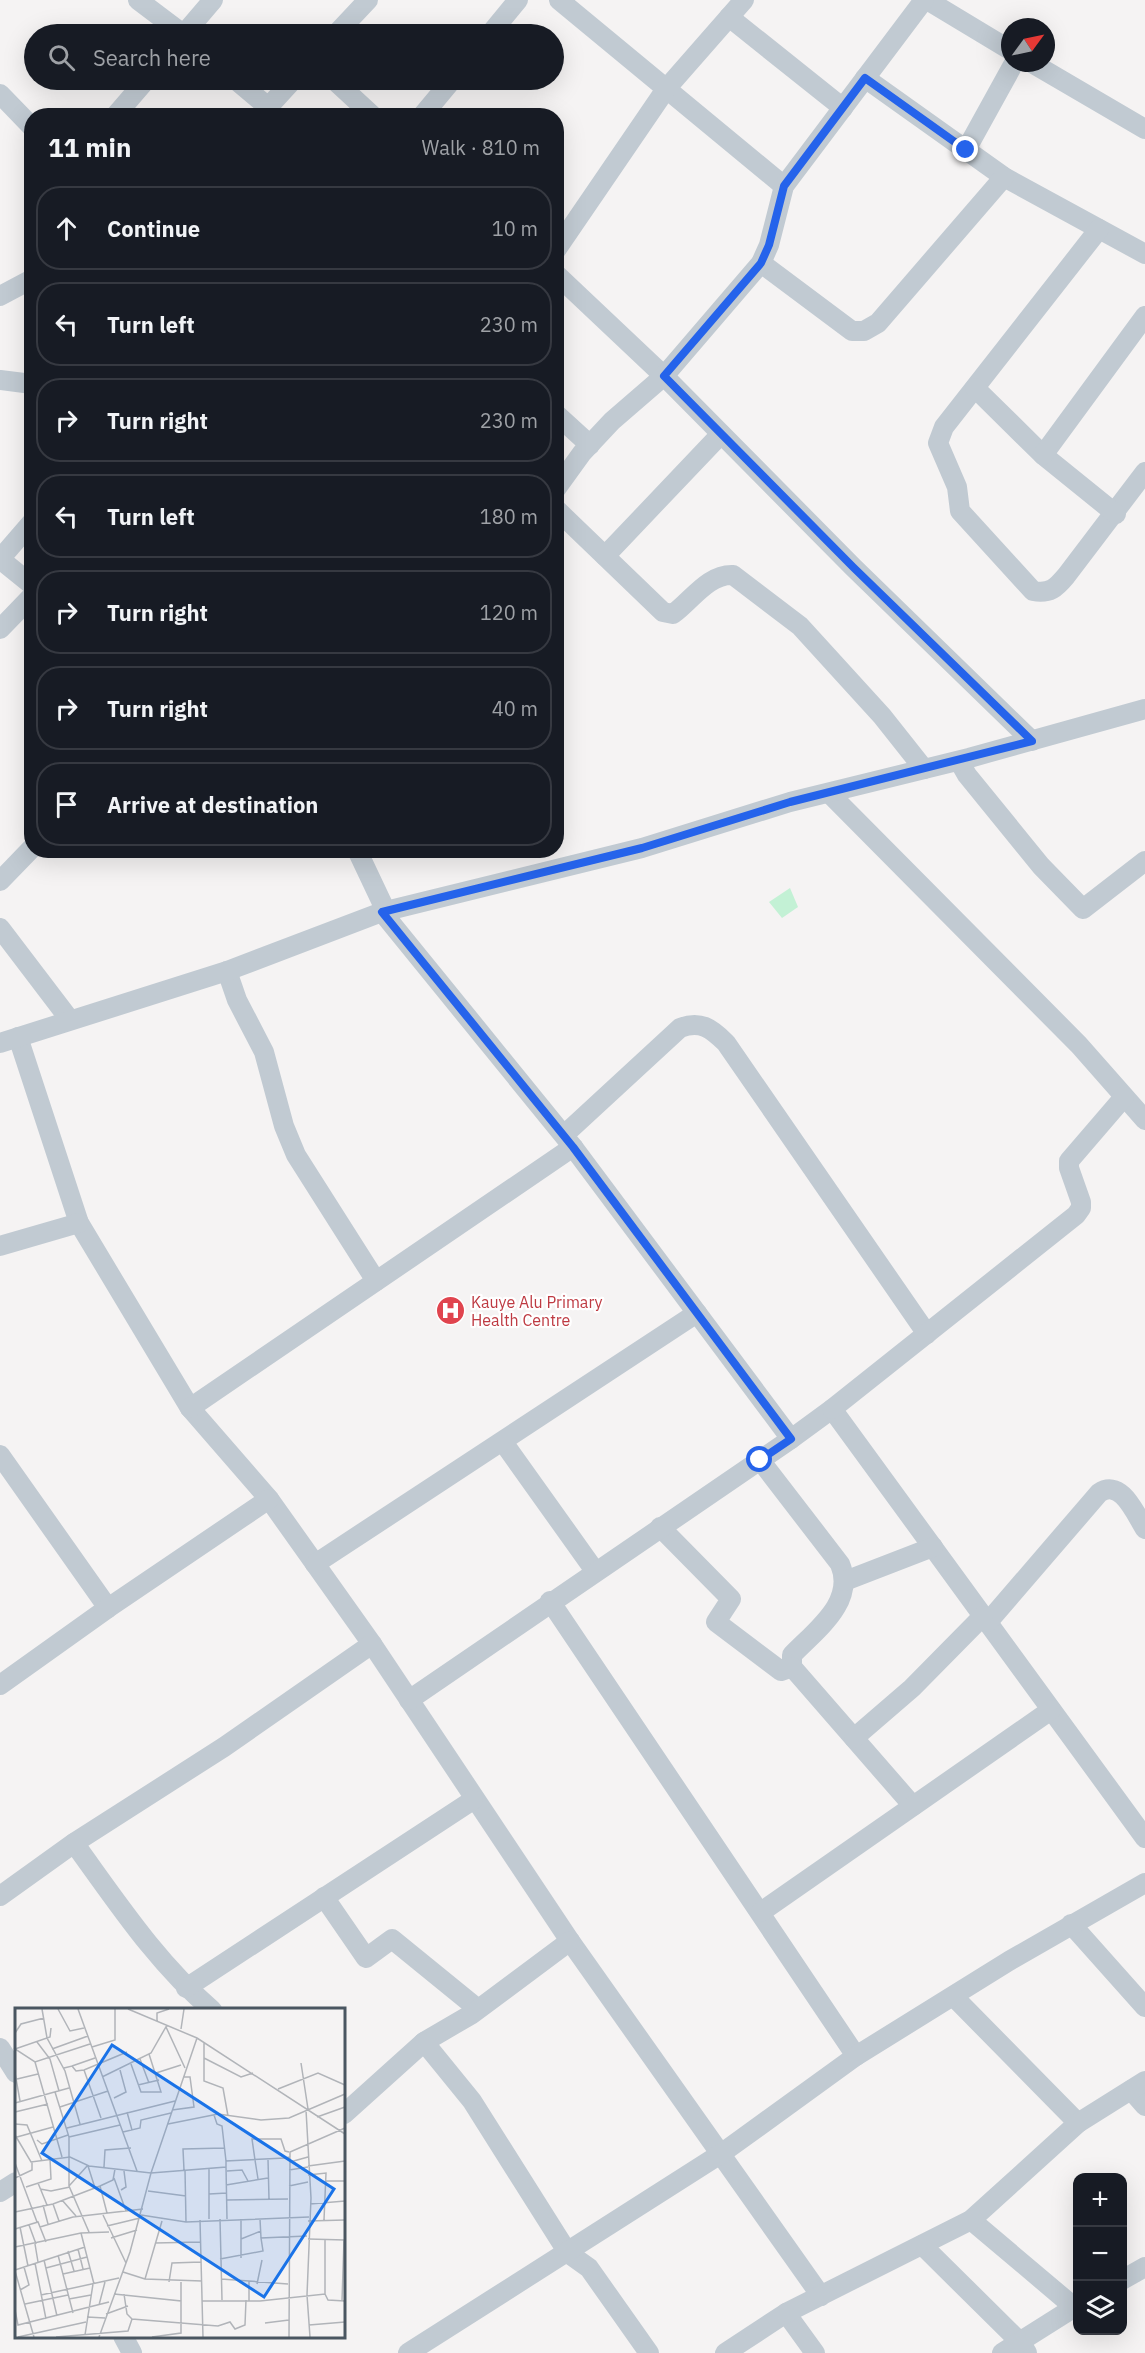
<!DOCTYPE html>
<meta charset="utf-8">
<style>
body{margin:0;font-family:"IBM Plex Sans",sans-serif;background:#242831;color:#f1f3f6}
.controls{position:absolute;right:18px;bottom:18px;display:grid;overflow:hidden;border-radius:12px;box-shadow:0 6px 24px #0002}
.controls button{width:54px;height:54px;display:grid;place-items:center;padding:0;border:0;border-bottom:2px solid #363941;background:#171b24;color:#f1f3f6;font:30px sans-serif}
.compass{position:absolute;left:1001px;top:18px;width:54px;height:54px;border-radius:50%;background:#171b24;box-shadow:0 6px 24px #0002;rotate:57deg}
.stop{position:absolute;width:18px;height:18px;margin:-14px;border:4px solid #2563eb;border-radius:50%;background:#fff}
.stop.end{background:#2563eb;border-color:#fff;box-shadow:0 2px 6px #0008}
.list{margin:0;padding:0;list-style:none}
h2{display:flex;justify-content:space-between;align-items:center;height:78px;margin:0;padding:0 24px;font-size:26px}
h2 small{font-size:20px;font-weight:400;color:#9ea1a6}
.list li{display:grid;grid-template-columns:39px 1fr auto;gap:18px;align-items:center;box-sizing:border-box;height:84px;margin:0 12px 12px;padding:0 12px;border:2px solid #363941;border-radius:24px}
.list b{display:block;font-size:22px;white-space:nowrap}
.list em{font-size:20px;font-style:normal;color:#9ea1a6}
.icon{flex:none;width:33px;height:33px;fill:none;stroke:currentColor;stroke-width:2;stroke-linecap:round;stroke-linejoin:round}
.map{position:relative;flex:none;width:1145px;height:2353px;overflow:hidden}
.search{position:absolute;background:#171b24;box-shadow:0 6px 24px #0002;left:24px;top:24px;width:540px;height:66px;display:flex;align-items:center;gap:15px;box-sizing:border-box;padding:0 21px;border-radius:33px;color:#9ea1a6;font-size:22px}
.panel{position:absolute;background:#171b24;box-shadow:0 6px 24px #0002;left:24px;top:108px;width:540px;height:750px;border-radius:24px}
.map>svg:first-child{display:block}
.green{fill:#c3f1d5}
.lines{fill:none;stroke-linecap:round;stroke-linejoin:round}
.minor{stroke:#c1cad2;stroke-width:20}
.route{stroke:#2563eb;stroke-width:8}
.labels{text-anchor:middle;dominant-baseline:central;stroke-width:4.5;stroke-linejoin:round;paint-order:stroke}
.health-label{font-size:16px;fill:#be3a42;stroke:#fff;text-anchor:start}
.inset-road{fill:none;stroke:#b1b4b9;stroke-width:1.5}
.view{fill:#1a73e8;fill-opacity:0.15;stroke:#1a73e8;stroke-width:3}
.inset-edge{fill:none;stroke:#4a5661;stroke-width:3}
</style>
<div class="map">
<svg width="1145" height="2353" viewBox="0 0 1145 2353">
<rect width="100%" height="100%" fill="#f5f3f3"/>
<polygon class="green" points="790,888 798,907 782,918 769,902"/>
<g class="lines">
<g class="minor">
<polyline points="138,0 183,34"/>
<polyline points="559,0 784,186"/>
<polyline points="927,0 1010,50"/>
<polyline points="729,17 843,108"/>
<polyline points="184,34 213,0"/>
<polyline points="336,34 368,0"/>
<polyline points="490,34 518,0"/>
<polyline points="1032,63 1145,129"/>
<polyline points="865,78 1004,177 1145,254"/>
<polyline points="236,80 268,107"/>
<polyline points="334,80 373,116"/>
<polyline points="0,94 32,127"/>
<polyline points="115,116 146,80"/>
<polyline points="260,116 293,80"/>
<polyline points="422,116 452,80"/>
<polyline points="966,150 1014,63"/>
<path d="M1099,229L944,427L938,443L957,487L960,511L1033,591C1050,594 1056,588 1066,576L1145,472"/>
<polyline points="556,250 666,89 744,0"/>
<polyline points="761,263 852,331 864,331 878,323 1004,177"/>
<polyline points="556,274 664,376 853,567 1032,741"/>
<polyline points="0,296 32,279"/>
<polyline points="0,380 32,384"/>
<polyline points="975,388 1043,455 1116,514"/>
<polyline points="556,414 590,445"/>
<polyline points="1043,455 1145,316"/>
<polyline points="556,489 582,453 612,421 664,376 761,263 769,245 784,186 924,0"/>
<path d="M556,509L663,612L673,614C692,600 708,574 733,575L800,626L882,716L924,769"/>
<polyline points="32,522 0,559 32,585"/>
<polyline points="605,556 721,434"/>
<polyline points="0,629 32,596"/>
<polyline points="959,761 967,775 1041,866 1083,909 1145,861"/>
<polyline points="829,793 1079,1045 1145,1120"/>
<polyline points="357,850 383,905 382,912 573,1147 791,1439 832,1409 1145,1838"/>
<polyline points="0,881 32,848"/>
<polyline points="0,928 70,1020"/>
<polyline points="227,971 237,1000 264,1052 284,1126 296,1155 376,1281"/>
<polyline points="18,1037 79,1223 190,1408 269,1499 372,1644 570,1941 821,2296"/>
<polyline points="0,1043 227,971 382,912 642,848 790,802 969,758 1145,709"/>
<path d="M564,1135L680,1028C700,1020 711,1028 726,1043L927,1334"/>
<polyline points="0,1246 79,1223"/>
<polyline points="190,1408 573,1147"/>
<polyline points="832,1409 1076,1215 1081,1208 1081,1202 1069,1168 1069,1161 1124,1097"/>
<polyline points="503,1442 595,1571"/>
<polyline points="0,1455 108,1608"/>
<path d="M760,1460L840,1564C856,1602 816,1630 792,1655V1667L913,1806"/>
<polyline points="660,1527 731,1599 716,1622 781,1671 792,1667"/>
<polyline points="315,1564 697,1313"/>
<polyline points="845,1581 933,1547"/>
<polyline points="550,1601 856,2056"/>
<path d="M988,1622L1099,1493C1121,1478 1135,1513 1145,1529"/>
<polyline points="0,1685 108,1608 269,1499"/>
<polyline points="409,1700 791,1439"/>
<polyline points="854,1738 912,1688 983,1616"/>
<path d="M74,1843C117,1902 156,1962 212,2010"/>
<polyline points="0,1896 74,1843 224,1747 372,1644"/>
<polyline points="324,1897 366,1958 392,1939 478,2009"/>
<polyline points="761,1912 1051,1710"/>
<polyline points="1071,1924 1145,2007"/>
<polyline points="186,1988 473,1800"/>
<polyline points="954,1997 1078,2123"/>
<polyline points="424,2042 472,2014 570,1941"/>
<polyline points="0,2048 16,2073"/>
<polyline points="1131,2090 1145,2106"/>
<polyline points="344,2114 424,2042 472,2101 568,2253 589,2268 649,2353"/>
<polyline points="0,2192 16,2182"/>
<polyline points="971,2220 1074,2307"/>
<polyline points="922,2245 1021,2343 1027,2353"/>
<polyline points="1122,2280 1145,2267"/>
<polyline points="786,2313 815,2353"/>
<polyline points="123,2336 132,2353"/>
<polyline points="408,2353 722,2153 856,2056 1009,1961 1145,1883"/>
<polyline points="725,2353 786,2313 971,2220 1078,2123 1145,2081"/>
<polyline points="1002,2353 1078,2305"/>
</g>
</g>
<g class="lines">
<polyline class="route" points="760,1460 791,1439 573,1147 382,912 642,848 790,802 1032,741 853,567 664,376 761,263 769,245 784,186 865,78 966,150"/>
</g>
<defs>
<symbol id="hospital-disc" viewBox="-11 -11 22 22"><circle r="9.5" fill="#e0444e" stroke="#fff"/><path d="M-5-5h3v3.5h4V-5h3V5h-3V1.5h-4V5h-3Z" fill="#fff"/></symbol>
</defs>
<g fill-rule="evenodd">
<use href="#hospital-disc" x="434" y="1294" width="33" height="33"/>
</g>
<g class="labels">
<g class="health-label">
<text x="471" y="1302">Kauye Alu Primary<tspan x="471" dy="18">Health Centre</tspan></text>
</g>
</g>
<g transform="translate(15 2008)">
<rect width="330" height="330" fill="#f5f3f3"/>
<path class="inset-road" d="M27,1L32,30L50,63L65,116M43,1L55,23L69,20M63,1L122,163M113,1L182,30L330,126M142,14V5L154,1M151,19L170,60M36,20L35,29L0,41L20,54L75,36M166,21L169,1M0,25L6,16L29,10M22,34L35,51L44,83M189,35V73L208,80L213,108M77,39L100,32V1M37,41L73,28M189,50L226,69L238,65M125,51L134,75M20,54L47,149M286,55L293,101M116,56L126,84H146L134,46M57,58L80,50M49,60L57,58L61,63L69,62L112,44M69,62L86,110M0,65L5,93M141,65L166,57M87,69L136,45L152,17M2,71L23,66M123,77L144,72M263,81L303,65L330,77M40,84L54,129V178L74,224M99,90L111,84L105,62M0,95L54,80M45,99L93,83M157,102L179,99L175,69H168M291,102L296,190L292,287L295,329M0,104L33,96M112,104L117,122M199,107L202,116L207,118L211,153M302,109L330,99M0,116L12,117L27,153M153,116L203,106L246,112L274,110L330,86M52,120L160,93M108,124L125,120L126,112L156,105M0,127L16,154L55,149L74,158L136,165L211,159V153L270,150L275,149V144L330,120M2,129L38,119M54,129L105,117M22,132L27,136L53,127M253,151L254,191M240,152L237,131H266L270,143L274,144M240,152L243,171M275,154L293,149M0,155L22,214M73,158L80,180M293,158L330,153M89,159L90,142L116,140M211,159L212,211M194,160V211M169,162L168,141L210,140M170,162L171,214M274,162L293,159M212,163L227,162L233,173M293,167L311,165L309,212M0,170L17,162V154M99,170L111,203M311,173H330M23,175L32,197M211,177L253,170M54,178L73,157M85,178L92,205M274,178L293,174M11,179L36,171L35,151M25,181L36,183L55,179M106,182L111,179L109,163M133,183L171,188M194,186L212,185M47,192L61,208M212,192L273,191M38,196L44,213M295,196L330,193M28,197L33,216M0,204L38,196L85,178L98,172L100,161M88,207L111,255M126,207L171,214L294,209M205,211L207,292M226,211V250M245,211L246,230M185,212L188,329M147,213L130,271L187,273M293,213L330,212M14,217L21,236M92,218L125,210M5,219L13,258M25,219L58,209L128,201M0,221L23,214L31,234M66,225L79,276M96,230L122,222M226,231L246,223M293,231L330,232M140,235L185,234M20,236L23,254M0,239L66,225L94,224M63,241L68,261M53,243L59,263M43,247L58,305M205,251L248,243L246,230L292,228M29,252L42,308M20,255L31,311M31,260L72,249M0,262L70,239M0,263L19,329M108,264L130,271M48,266L75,260M206,271L273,276M234,273V293M154,274L157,255L186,254M166,274V293M242,276L247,252M5,282L14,277L9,259M99,286L166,293V325L137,329M109,286L112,306L117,311L203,318L215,314L220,321L230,317L231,292M310,286V231M26,287L104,270M54,291L76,287M187,293H245L310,286L313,292L330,293M327,293L329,232M10,296L53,287M84,297L90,274M0,302L3,317L94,294M91,306L113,298M72,309L90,310M250,315L274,312M294,317L330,314M70,327L78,276M3,329L71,314M41,329L113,323L117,311M84,329L115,244L136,165L182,30M274,329L275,149"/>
<path class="view" d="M97,37L319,181L249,289L27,145Z"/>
<rect width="330" height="330" class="inset-edge"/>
</g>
</svg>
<div class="controls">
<button>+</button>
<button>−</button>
<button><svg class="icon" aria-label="layers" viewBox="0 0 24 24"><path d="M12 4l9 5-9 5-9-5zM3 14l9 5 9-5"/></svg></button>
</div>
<svg class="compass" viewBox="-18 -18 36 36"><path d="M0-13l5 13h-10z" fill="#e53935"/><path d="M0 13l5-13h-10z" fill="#9ea1a6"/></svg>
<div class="stop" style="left:760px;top:1460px"></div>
<div class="stop end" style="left:966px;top:150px"></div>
<div class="search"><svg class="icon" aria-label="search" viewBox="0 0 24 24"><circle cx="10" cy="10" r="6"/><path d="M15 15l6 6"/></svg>Search here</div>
<section class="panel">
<h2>11 min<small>Walk · 810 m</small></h2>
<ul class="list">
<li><svg class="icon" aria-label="ahead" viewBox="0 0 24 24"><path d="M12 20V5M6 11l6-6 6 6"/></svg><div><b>Continue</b></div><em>10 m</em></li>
<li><svg class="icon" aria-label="left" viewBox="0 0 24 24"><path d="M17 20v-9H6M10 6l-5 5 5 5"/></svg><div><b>Turn left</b></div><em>230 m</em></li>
<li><svg class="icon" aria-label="right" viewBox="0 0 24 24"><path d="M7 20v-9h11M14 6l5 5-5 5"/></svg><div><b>Turn right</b></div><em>230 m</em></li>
<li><svg class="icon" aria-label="left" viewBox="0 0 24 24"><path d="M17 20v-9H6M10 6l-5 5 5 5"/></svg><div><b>Turn left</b></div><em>180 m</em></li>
<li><svg class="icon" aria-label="right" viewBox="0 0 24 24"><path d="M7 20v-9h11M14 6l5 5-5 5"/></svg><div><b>Turn right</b></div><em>120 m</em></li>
<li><svg class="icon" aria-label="right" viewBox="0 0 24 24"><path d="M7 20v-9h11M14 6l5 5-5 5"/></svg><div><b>Turn right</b></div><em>40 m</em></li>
<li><svg class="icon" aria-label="arrive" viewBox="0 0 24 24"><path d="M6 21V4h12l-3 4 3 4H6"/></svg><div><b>Arrive at destination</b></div></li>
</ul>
</section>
</div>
